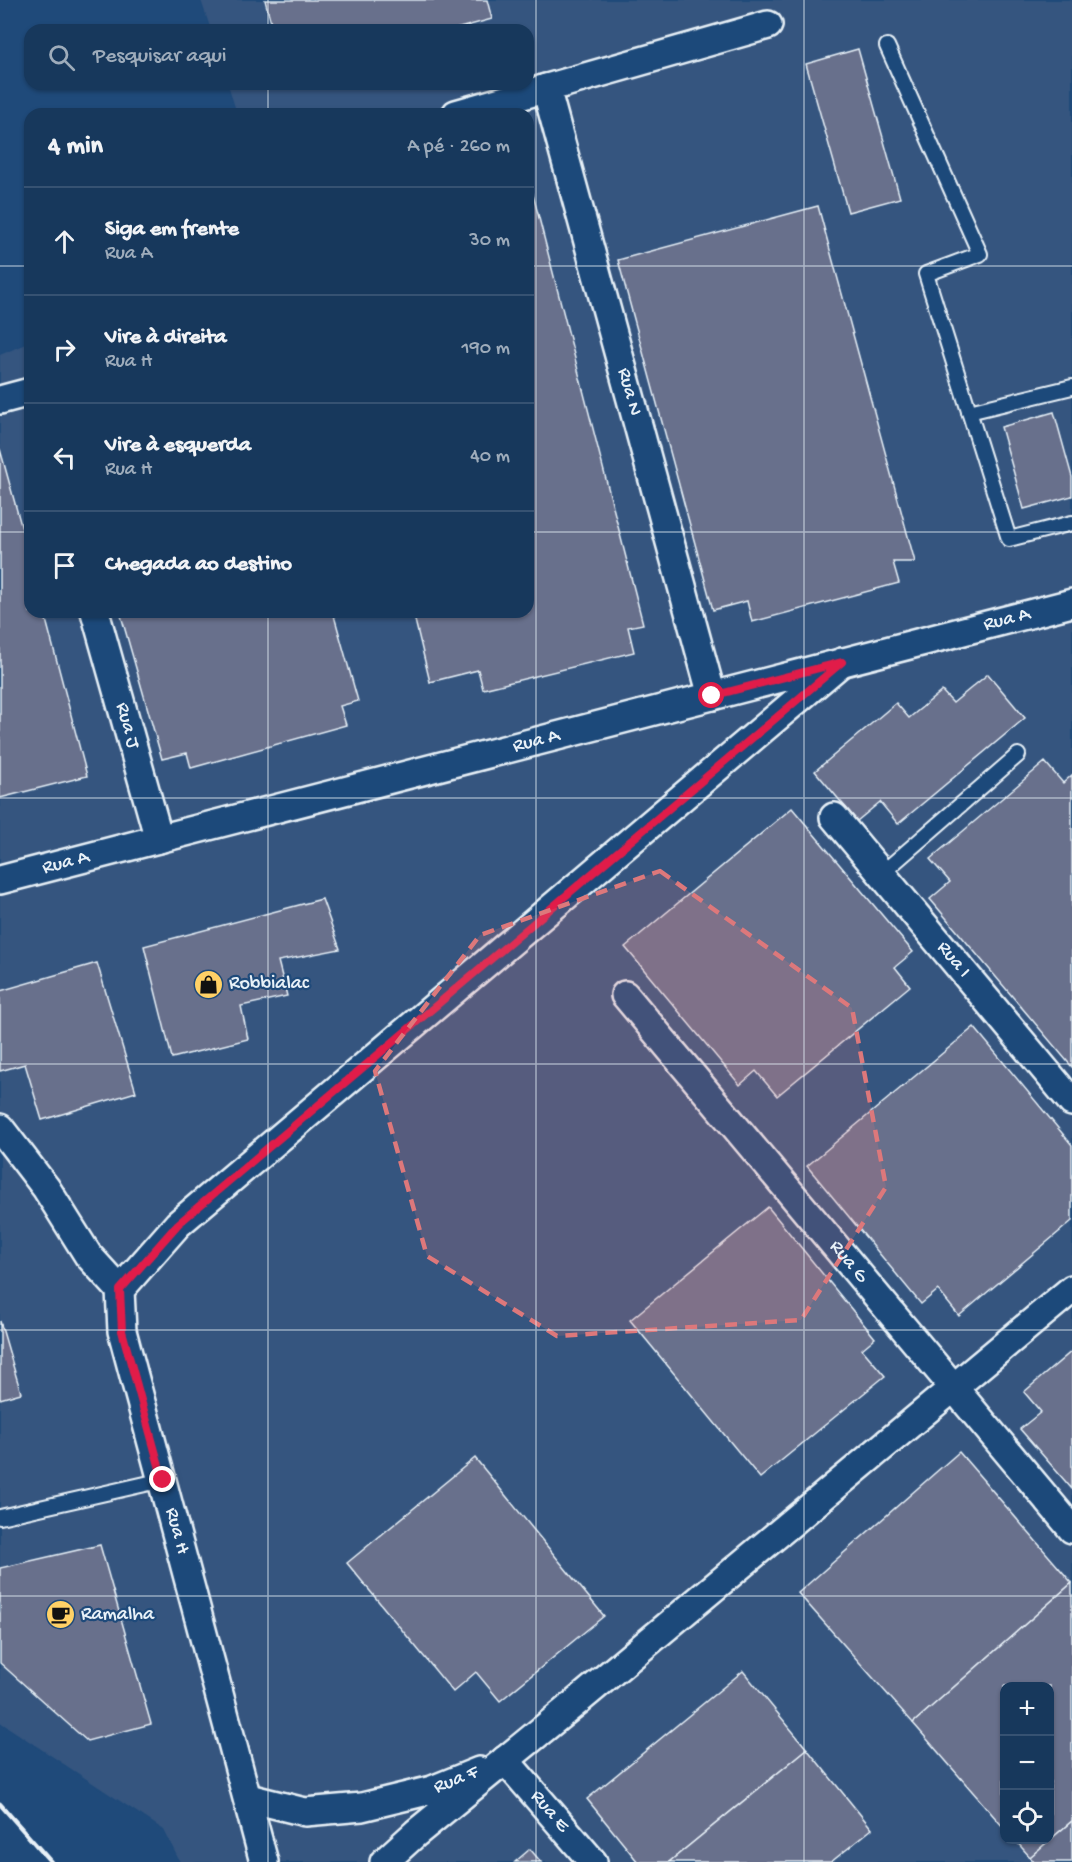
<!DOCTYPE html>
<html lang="pt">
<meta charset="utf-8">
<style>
body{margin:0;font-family:"Gochi Hand",sans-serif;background:#203f62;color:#f1f3f6}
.controls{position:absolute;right:18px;bottom:18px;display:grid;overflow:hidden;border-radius:12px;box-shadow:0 2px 4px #0004}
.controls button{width:54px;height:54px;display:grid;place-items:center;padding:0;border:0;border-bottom:2px solid #365272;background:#17385c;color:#f1f3f6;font:30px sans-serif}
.stop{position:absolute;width:18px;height:18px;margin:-14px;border:4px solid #e11d48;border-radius:50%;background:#fff}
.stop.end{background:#e11d48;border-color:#fff;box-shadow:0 2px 6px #0008}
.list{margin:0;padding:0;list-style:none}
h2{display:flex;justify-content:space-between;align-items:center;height:78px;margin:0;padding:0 24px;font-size:26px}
h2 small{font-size:20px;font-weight:400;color:#9eacbb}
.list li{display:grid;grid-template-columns:39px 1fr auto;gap:18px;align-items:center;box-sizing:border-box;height:108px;padding:0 24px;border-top:2px solid #365272}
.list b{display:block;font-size:22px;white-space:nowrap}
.list p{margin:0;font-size:20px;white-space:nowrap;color:#9eacbb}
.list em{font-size:20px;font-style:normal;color:#9eacbb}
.icon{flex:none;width:33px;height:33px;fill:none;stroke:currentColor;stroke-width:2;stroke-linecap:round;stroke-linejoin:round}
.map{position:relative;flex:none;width:1072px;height:1862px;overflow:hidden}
.search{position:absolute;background:#17385c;box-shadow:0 2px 4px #0004;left:24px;top:24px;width:510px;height:66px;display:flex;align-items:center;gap:15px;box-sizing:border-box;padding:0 21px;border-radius:18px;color:#9eacbb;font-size:22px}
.panel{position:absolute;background:#17385c;box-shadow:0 2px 4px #0004;left:24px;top:108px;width:510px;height:510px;border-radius:18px}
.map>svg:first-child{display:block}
.built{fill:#35557f;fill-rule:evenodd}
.building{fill:#686f8c;stroke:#e8f1f8;stroke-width:1.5}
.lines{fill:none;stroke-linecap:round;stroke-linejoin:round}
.service-casing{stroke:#e8f1f8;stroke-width:18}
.minor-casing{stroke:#e8f1f8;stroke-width:32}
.service{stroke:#1f4a7a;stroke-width:14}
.minor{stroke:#1f4a7a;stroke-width:27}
.rail{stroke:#e8f1f8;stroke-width:4.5}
.route{stroke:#e11d48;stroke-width:8}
.marked{fill:#dd787b;fill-opacity:0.2;stroke:#dd787b;stroke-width:4.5;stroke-dasharray:12 8;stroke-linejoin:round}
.grid{fill:none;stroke:#e8f1f8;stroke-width:1.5;stroke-opacity:0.55}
.labels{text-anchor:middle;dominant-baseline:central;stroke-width:4.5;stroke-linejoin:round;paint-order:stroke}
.street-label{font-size:20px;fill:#e8f1f8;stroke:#1f4a7a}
.poi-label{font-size:20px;fill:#e8f1f8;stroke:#1f4a7a;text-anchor:start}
</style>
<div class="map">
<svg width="1072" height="1862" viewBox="0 0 1072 1862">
<rect width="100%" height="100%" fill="#1f4a7a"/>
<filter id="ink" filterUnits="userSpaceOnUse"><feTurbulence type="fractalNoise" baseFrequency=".0167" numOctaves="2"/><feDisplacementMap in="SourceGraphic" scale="12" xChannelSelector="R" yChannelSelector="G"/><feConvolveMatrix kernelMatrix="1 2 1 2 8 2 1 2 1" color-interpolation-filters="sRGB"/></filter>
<g filter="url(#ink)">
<path class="built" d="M201,0H1072V1862H180L164,1830L0,1722V355L30,342V612H528V114H237L228,84H528V30H211ZM1004,1686H1050V1840H1004Z"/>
<g class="building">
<polygon points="265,0 487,0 492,19 452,30 273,30"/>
<polygon points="858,49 900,198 848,212 806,64"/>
<polygon points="528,175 643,624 628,627 634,652 483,689 478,670 430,682 413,612 528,612"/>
<polygon points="818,206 915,562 893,562 899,583 752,622 747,601 713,610 618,260"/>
<polygon points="1054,412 1072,477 1072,496 1024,509 1001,427"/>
<polygon points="0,449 30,558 30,612 44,612 87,776 0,798"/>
<polygon points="120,612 333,612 358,701 340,706 346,725 191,768 187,753 162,759"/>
<polygon points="988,674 1025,718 898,824 880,802 857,821 815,771 896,703 909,718 942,691 953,703"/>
<polygon points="1045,762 1063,783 1072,775 1072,1067 930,899 950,882 930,859"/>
<polygon points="792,808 913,952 895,967 910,986 777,1096 756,1071 740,1085 625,947"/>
<polygon points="322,899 340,949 278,961 287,996 241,1006 248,1039 172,1058 144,946"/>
<polygon points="97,963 136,1092 42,1120 25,1064 0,1071 0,991"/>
<polygon points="974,1027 1072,1145 1072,1221 959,1316 938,1290 921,1304 807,1166"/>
<polygon points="768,1207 875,1338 862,1349 885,1376 760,1478 630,1320"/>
<polygon points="0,1321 21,1393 0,1399"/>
<polygon points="1072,1351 1072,1489 1020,1429 1041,1412 1024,1392"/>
<polygon points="959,1452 1072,1583 913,1723 798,1593"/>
<polygon points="475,1458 604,1616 500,1701 476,1672 453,1692 347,1563"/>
<polygon points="100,1545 151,1724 87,1741 0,1663 0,1568"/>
<polygon points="1072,1583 1072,1821 1030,1857 1015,1840 1050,1840 1050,1686 1004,1686 1004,1828 913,1723"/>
<polygon points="743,1671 807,1749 669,1862 638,1862 587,1799"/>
<polygon points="807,1749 872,1829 831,1862 669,1862"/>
<polygon points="1072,1821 1072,1862 1034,1862 1030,1857"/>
<polygon points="530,1849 541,1862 515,1862"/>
</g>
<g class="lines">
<defs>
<g id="service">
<polyline points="887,46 980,254 926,274 1009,539 1072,523"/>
<polyline points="969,412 1072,387"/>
<polyline points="881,874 1018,755"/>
<polyline points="0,1517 163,1480"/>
</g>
<g id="minor">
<path id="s1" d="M546,88L712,696"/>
<polyline points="456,114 768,25"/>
<polyline points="0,400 30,392"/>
<path id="s2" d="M95,612L159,839"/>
<path id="s3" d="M834,817L1072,1102"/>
<path id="s4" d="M0,880L1072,603"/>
<path id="s5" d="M625,995L1072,1529"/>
<polyline points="0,1128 46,1188 88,1255 120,1290"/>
<path id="s6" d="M505,1760L593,1862"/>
<path id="s7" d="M249,1798L305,1812L362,1807L432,1790L479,1771"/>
<polyline points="264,1862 122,1331 120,1290 178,1224 842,662"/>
<polyline points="384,1862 416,1833 580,1699 1072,1289"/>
</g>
</defs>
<use href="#service" class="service-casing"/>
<use href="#minor" class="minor-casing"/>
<use href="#service" class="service"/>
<use href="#minor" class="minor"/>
<polyline class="rail" points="0,1804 51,1862"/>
</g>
</g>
<g class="lines" filter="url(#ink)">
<polyline class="route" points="163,1480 122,1331 120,1290 178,1224 842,662 712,696"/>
</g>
<path class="marked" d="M660,871L852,1008L886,1187L801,1320L557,1336L427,1256L375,1071L480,935Z"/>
<path class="grid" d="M268,0V30M536,0V1862M804,0V1862M268,84V114M0,266H30M528,266H1072M0,532H30M528,532H1072M268,612V1862M0,798H1072M0,1064H1072M0,1330H1072M0,1596H1072"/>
<defs>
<symbol id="shop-disc" viewBox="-11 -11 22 22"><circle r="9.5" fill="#ffd166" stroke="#1f4a7a"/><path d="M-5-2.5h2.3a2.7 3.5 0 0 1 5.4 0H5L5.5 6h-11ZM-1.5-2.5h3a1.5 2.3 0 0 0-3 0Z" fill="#111"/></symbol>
<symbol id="cafe-disc" viewBox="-11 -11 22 22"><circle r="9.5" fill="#ffd166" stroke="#1f4a7a"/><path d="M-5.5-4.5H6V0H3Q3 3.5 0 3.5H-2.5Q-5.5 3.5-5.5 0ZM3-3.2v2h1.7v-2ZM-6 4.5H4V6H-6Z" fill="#111"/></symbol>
</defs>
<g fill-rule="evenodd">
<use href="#shop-disc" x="192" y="968" width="33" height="33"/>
<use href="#cafe-disc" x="44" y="1598" width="33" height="33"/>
</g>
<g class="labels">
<g class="street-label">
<text stroke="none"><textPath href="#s1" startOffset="315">Rua N</textPath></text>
<text stroke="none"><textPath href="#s4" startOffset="1040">Rua A</textPath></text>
<text stroke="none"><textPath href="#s2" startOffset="118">Rua J</textPath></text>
<text stroke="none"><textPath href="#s4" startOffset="554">Rua A</textPath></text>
<text stroke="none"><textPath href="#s4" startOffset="68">Rua A</textPath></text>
<text stroke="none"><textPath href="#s3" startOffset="186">Rua I</textPath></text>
<text stroke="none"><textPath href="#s5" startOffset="348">Rua G</textPath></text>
<text transform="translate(176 1531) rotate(75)">Rua H</text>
<text stroke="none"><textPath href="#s7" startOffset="213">Rua F</textPath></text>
<text stroke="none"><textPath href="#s6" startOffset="68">Rua E</textPath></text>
</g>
<g class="poi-label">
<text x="229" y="984">Robbialac</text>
<text x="81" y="1615">Ramalha</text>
</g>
</g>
</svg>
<div class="controls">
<button>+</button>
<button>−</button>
<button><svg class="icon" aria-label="locate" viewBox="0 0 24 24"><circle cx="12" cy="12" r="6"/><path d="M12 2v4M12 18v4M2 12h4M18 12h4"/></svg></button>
</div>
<div class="stop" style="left:712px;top:696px"></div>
<div class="stop end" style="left:163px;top:1480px"></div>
<div class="search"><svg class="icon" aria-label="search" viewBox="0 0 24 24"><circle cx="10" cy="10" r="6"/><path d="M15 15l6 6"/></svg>Pesquisar aqui</div>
<section class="panel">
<h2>4 min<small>A pé · 260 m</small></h2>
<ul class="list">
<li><svg class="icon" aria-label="ahead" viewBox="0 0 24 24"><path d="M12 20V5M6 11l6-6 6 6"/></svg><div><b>Siga em frente</b><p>Rua A</p></div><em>30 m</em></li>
<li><svg class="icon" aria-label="right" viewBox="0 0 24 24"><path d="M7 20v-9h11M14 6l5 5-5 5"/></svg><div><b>Vire à direita</b><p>Rua H</p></div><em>190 m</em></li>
<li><svg class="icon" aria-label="left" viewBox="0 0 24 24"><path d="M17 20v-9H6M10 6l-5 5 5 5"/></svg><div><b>Vire à esquerda</b><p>Rua H</p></div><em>40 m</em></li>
<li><svg class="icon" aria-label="arrive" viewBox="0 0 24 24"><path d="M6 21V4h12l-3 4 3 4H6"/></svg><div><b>Chegada ao destino</b></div></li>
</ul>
</section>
</div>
